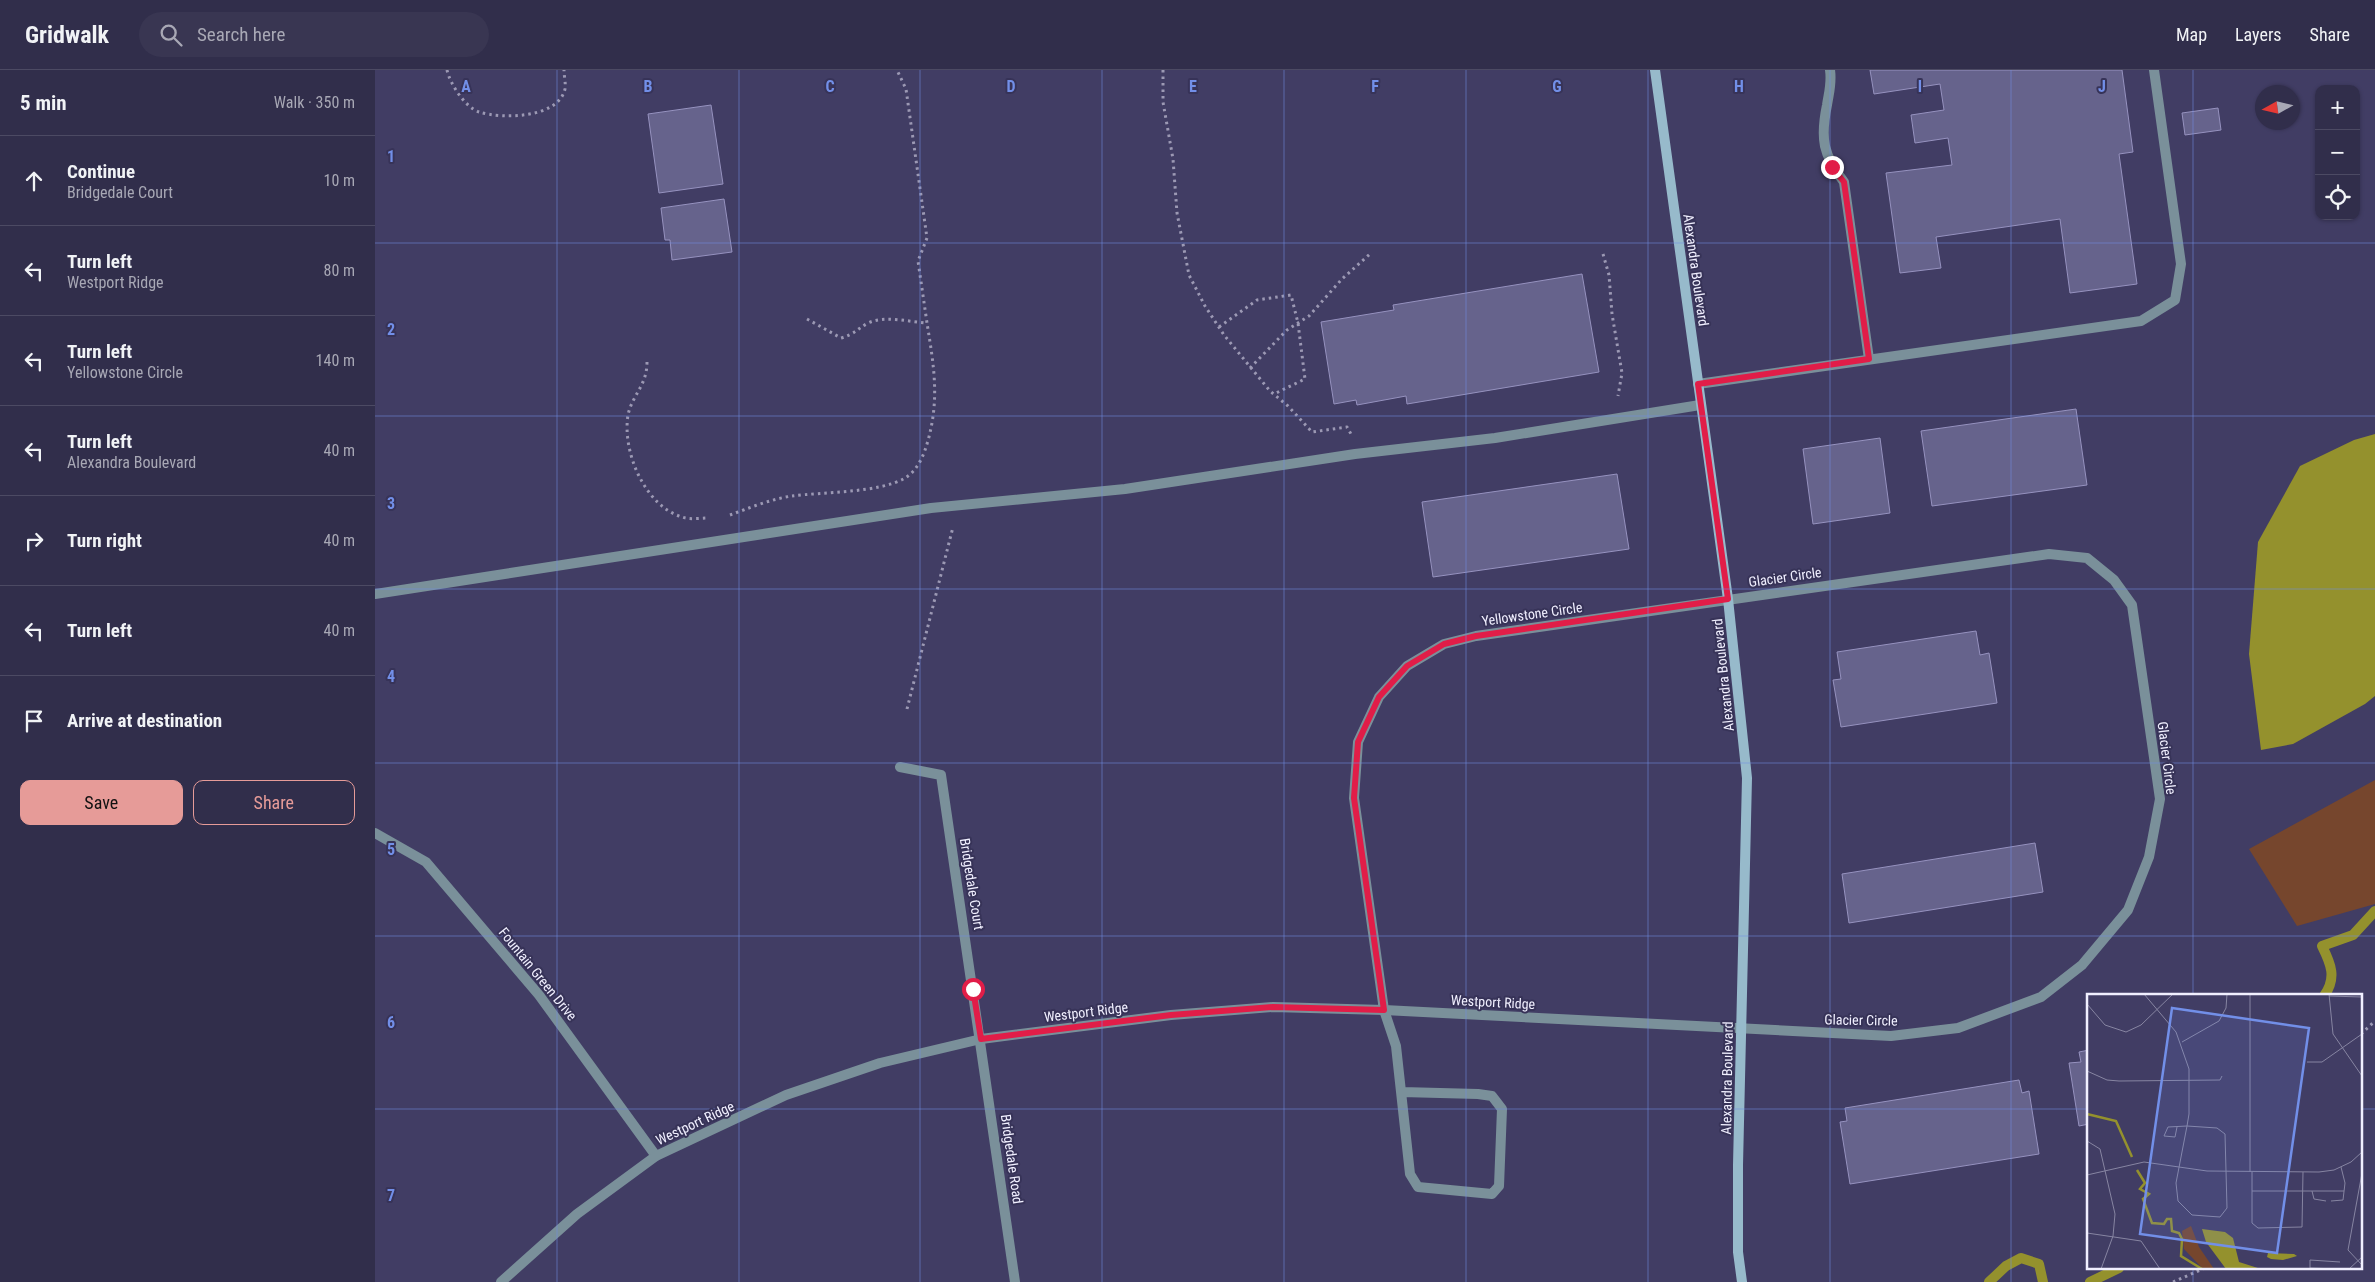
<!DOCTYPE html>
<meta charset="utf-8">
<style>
body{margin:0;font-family:"Roboto Condensed",sans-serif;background:#393652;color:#f1f3f6}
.controls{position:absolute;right:15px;top:15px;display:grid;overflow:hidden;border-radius:10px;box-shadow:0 1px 4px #0004}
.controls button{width:45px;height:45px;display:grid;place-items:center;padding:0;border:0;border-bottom:1px solid #4c4a63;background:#312e4b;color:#f1f3f6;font:25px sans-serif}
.compass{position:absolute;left:1880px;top:15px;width:45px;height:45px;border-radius:50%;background:#312e4b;box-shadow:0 1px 4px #0004;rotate:262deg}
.stop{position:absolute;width:15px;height:15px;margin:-11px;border:4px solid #e11d48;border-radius:50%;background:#fff}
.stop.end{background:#e11d48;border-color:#fff;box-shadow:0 1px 5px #0008}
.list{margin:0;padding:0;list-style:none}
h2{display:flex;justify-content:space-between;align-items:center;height:65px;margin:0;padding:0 20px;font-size:21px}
h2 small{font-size:16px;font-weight:400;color:#a8a8b5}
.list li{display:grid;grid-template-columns:32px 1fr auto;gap:15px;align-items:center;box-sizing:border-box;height:90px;padding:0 20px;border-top:1px solid #4c4a63}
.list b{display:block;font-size:19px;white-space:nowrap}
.list p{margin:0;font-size:16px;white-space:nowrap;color:#a8a8b5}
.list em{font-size:16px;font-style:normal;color:#a8a8b5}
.actions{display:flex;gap:10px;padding:15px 20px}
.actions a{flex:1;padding:11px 0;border:1px solid #e69b98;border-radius:10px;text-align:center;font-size:18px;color:#e69b98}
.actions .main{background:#e69b98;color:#111}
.icon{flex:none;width:28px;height:28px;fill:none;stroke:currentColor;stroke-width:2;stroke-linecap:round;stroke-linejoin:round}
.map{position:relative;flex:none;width:2000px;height:1212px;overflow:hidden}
header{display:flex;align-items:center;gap:30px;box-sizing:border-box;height:70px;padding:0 25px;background:#312e4b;border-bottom:1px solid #4c4a63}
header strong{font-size:24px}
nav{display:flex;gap:28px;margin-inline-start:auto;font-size:18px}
.search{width:350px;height:45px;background:#393652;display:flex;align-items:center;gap:12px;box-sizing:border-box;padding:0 18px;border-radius:28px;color:#a8a8b5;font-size:19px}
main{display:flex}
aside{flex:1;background:#312e4b}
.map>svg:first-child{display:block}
.green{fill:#76462d}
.water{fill:#94912d}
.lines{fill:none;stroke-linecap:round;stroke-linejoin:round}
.stream{stroke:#94912d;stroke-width:10}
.building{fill:#66638c;stroke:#9692bf}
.path{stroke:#9c99b4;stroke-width:3;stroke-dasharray:2.5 4;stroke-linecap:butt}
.lane{stroke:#7a909a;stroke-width:10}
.street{stroke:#7a909a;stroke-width:10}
.secondary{stroke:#97bacb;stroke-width:10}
.route{stroke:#e11d48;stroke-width:6}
.grid{fill:none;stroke:#728fe8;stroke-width:1;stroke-opacity:0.55}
.labels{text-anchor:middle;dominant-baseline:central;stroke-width:4;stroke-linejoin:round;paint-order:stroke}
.street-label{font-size:14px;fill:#f1f0ff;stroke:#373358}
.inset-river{fill:none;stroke:#94912d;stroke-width:2.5}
.inset-road{fill:none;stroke:#8785a2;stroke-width:1}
.view{fill:#728fe8;fill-opacity:0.15;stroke:#728fe8;stroke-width:2.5}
.inset-edge{fill:none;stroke:#f1f0ff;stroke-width:2.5}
.grid-label{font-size:16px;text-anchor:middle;font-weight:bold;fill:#728fe8;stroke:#373358;stroke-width:4;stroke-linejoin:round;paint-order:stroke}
</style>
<header>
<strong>Gridwalk</strong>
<div class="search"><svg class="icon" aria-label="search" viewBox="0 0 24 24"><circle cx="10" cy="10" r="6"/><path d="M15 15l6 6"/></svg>Search here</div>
<nav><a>Map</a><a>Layers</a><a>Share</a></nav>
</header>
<main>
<aside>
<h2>5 min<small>Walk · 350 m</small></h2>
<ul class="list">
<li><svg class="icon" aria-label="ahead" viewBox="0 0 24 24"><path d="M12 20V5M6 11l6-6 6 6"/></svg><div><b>Continue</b><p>Bridgedale Court</p></div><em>10 m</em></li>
<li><svg class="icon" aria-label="left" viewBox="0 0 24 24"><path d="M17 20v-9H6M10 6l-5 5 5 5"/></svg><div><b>Turn left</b><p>Westport Ridge</p></div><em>80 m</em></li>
<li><svg class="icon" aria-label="left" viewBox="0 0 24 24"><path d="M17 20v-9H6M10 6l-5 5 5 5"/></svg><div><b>Turn left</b><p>Yellowstone Circle</p></div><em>140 m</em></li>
<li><svg class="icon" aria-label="left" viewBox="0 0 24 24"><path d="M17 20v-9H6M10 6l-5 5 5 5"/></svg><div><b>Turn left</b><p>Alexandra Boulevard</p></div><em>40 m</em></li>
<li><svg class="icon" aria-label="right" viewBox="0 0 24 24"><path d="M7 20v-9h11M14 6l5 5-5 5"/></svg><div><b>Turn right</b></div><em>40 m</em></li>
<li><svg class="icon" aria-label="left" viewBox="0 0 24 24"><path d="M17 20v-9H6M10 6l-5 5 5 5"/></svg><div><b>Turn left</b></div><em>40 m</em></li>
<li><svg class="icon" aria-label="arrive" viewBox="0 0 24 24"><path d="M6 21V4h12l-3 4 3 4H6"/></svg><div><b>Arrive at destination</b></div></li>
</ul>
<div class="actions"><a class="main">Save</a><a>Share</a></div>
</aside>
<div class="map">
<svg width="2000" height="1212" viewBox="0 0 2000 1212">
<rect width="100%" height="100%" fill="#413d64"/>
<polygon class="green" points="2000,710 2000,834 1922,856 1874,779"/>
<polygon class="water" points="2000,364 2000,626 1990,634 1918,674 1886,680 1874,584 1883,472 1925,396 1979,370"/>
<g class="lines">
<g class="stream">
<path d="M1949,926C1962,908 1956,894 1947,876L1978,865L2000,841"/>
<polyline points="1614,1212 1631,1196 1646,1188 1664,1194 1668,1212"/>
<polyline points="1715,1212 1744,1198"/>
</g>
</g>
<g class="building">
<polygon points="1495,0 1747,0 1758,82 1744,84 1762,214 1695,223 1685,149 1561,167 1566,198 1525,203 1511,103 1577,95 1573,68 1540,73 1536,45 1569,40 1565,14 1499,24"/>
<polygon points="336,35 348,114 284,123 273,44"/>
<polygon points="1843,38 1846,60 1810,65 1807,43"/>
<polygon points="349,129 357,182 297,190 295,170 290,170 286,138"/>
<polygon points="1207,204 1224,302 1032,334 1031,326 982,335 981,330 959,334 946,252 1019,240 1018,235"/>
<polygon points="1701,339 1712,415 1557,436 1546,361"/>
<polygon points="1505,368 1515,443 1438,454 1428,379"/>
<polygon points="1242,404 1254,479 1058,507 1047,432"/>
<polygon points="1601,561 1605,585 1614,583 1622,633 1466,657 1458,610 1466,609 1462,582"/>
<polygon points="1660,773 1668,822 1474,853 1467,804"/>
<polygon points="1714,980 1714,1054 1704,1056 1694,993 1706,992 1704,982"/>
<polygon points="1644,1010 1647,1023 1654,1021 1664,1084 1475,1114 1465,1052 1472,1051 1470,1038"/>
</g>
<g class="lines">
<g class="path">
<path d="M72,0C75,14 90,37 104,42C126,49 183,49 190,19C191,14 189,6 189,0"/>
<polyline points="788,0 788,32 798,89 802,143 814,205 830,236 849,265 895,321 913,336 937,362 972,357 976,364"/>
<polyline points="1228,184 1234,205 1237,244 1247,303 1243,326"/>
<path d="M432,249L466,268C480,264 482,259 493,253C510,245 534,252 552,253L543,191L552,168L531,19L522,0"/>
<polyline points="844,257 882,230 916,225 923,253 930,309 899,324"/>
<path d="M272,292C272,316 257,325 253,345C247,382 270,436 307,447C315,450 326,448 334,448"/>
<polyline points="875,298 912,260 934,246 967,209 996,183"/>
<path d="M355,445C374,438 396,429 417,426C446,422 505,423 530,408C542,401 548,387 552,374C565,330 559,297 552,253"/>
<polyline points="532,639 578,457"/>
<polyline points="1986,964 2000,951"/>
<polyline points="1798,1212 1830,1198"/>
</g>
<g class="lane">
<path d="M1455,0C1457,13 1454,22 1452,35C1445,69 1448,85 1469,112L1494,289"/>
<polyline points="1323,314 1766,251 1800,230 1806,194 1779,0"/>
<polyline points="0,524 556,438 750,419 980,384 1120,368 1325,335"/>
<polyline points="1009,940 1021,976 1035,1104 1043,1117 1117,1124 1124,1116 1127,1039 1117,1026 1103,1024 1027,1022"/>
</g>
<g class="street">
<polyline points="525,697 566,705 640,1212"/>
<polyline points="0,763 51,792 164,925 281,1086"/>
<polyline points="126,1212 202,1144 281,1086 411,1025 505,993 606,969 796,945 898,937 1009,940 1516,966 1583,958 1666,927 1707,895 1753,840 1774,787 1785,729 1757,535 1739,510 1712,488 1674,484 1101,566 1069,574 1032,596 1004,627 983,672 979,728 1009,940"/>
</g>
<polyline class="secondary" points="1280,0 1353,529 1372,708 1363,1095 1363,1182 1367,1212"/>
</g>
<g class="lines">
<polyline class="route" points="598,919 606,969 796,945 898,937 1009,940 979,728 983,672 1004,627 1032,596 1069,574 1101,566 1353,529 1323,314 1494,289 1469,112 1457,97"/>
</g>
<path class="grid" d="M182,0V1212M364,0V1212M545,0V1212M727,0V1212M909,0V1212M1091,0V1212M1273,0V1212M1455,0V1212M1636,0V1212M1818,0V926M0,173H2000M0,346H2000M0,519H2000M0,693H2000M0,866H2000M0,1039H1714M1986,1039H2000M1818,1198V1212"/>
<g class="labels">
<g class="street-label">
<text transform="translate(1321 200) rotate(82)">Alexandra Boulevard</text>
<text transform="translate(1410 507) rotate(-8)">Glacier Circle</text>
<text transform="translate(1157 544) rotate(-8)">Yellowstone Circle</text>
<text transform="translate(1348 605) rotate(-96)">Alexandra Boulevard</text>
<text transform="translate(1792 688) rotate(83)">Glacier Circle</text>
<text transform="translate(597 814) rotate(81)">Bridgedale Court</text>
<text transform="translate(163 904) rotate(51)">Fountain Green Drive</text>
<text transform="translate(1118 932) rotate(3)">Westport Ridge</text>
<text transform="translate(711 942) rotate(-7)">Westport Ridge</text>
<text transform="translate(1486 950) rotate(1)">Glacier Circle</text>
<text transform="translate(1352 1008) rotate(-89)">Alexandra Boulevard</text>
<text transform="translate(320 1053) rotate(-25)">Westport Ridge</text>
<text transform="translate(637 1089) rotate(82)">Bridgedale Road</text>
</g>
</g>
<g transform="translate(1712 924)">
<rect width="275" height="275" fill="#413d64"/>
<path d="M104,232L112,253L127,275H116L97,255L95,237Z" fill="#76462d"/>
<path d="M115,235L138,238L146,244L152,268L174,275H139L119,248ZM181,259L207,260L210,262L196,266L184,265L180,263Z" fill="#94912d"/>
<path class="inset-river" d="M0,120L29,127L45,163M50,176L58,189L53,195L62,200L56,205L65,229L77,230L80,225H84L85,237L92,239L95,245L94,262L115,275"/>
<path class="inset-road" d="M57,0L89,38L102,75V120L100,132L89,189L91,207L105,221L133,223L140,214L138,140L130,134L100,132L81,133L77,142L88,143L90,133M163,0V178M242,0L246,40L275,82M242,2L275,3M0,10L18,31L39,38L54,31L86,0M95,48L132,27L139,14L140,0M220,68H235L275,40M0,77L20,86L32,87L133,86L135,82M0,147L13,155L28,220L26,242L14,275M165,178V229L171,234L215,233L216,178M275,179L261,256L275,271M0,181L57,168L120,177L232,178L247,176L264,168L275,158M165,197H257M225,197L227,205L239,207M244,207L256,206L258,189L254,173M0,239L54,247L73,275M251,275L223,274V266L253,268M262,275L275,263"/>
<path class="view" d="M85,14L222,34L190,259L53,240Z"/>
<rect width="275" height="275" class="inset-edge"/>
</g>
<g class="grid-label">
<text x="91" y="22">A</text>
<text x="273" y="22">B</text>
<text x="455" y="22">C</text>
<text x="636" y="22">D</text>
<text x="818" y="22">E</text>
<text x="1000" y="22">F</text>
<text x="1182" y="22">G</text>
<text x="1364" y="22">H</text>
<text x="1545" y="22">I</text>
<text x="1727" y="22">J</text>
<text x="16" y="92">1</text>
<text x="16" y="265">2</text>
<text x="16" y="439">3</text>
<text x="16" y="612">4</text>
<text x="16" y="785">5</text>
<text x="16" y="958">6</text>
<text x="16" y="1131">7</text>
</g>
</svg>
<div class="controls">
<button>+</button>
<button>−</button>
<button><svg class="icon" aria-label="locate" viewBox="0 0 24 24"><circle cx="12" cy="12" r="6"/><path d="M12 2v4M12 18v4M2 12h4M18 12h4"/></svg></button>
</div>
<svg class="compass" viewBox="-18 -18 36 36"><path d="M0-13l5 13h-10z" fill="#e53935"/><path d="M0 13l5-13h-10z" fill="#a8a8b5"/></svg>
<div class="stop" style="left:598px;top:919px"></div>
<div class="stop end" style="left:1457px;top:97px"></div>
</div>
</main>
